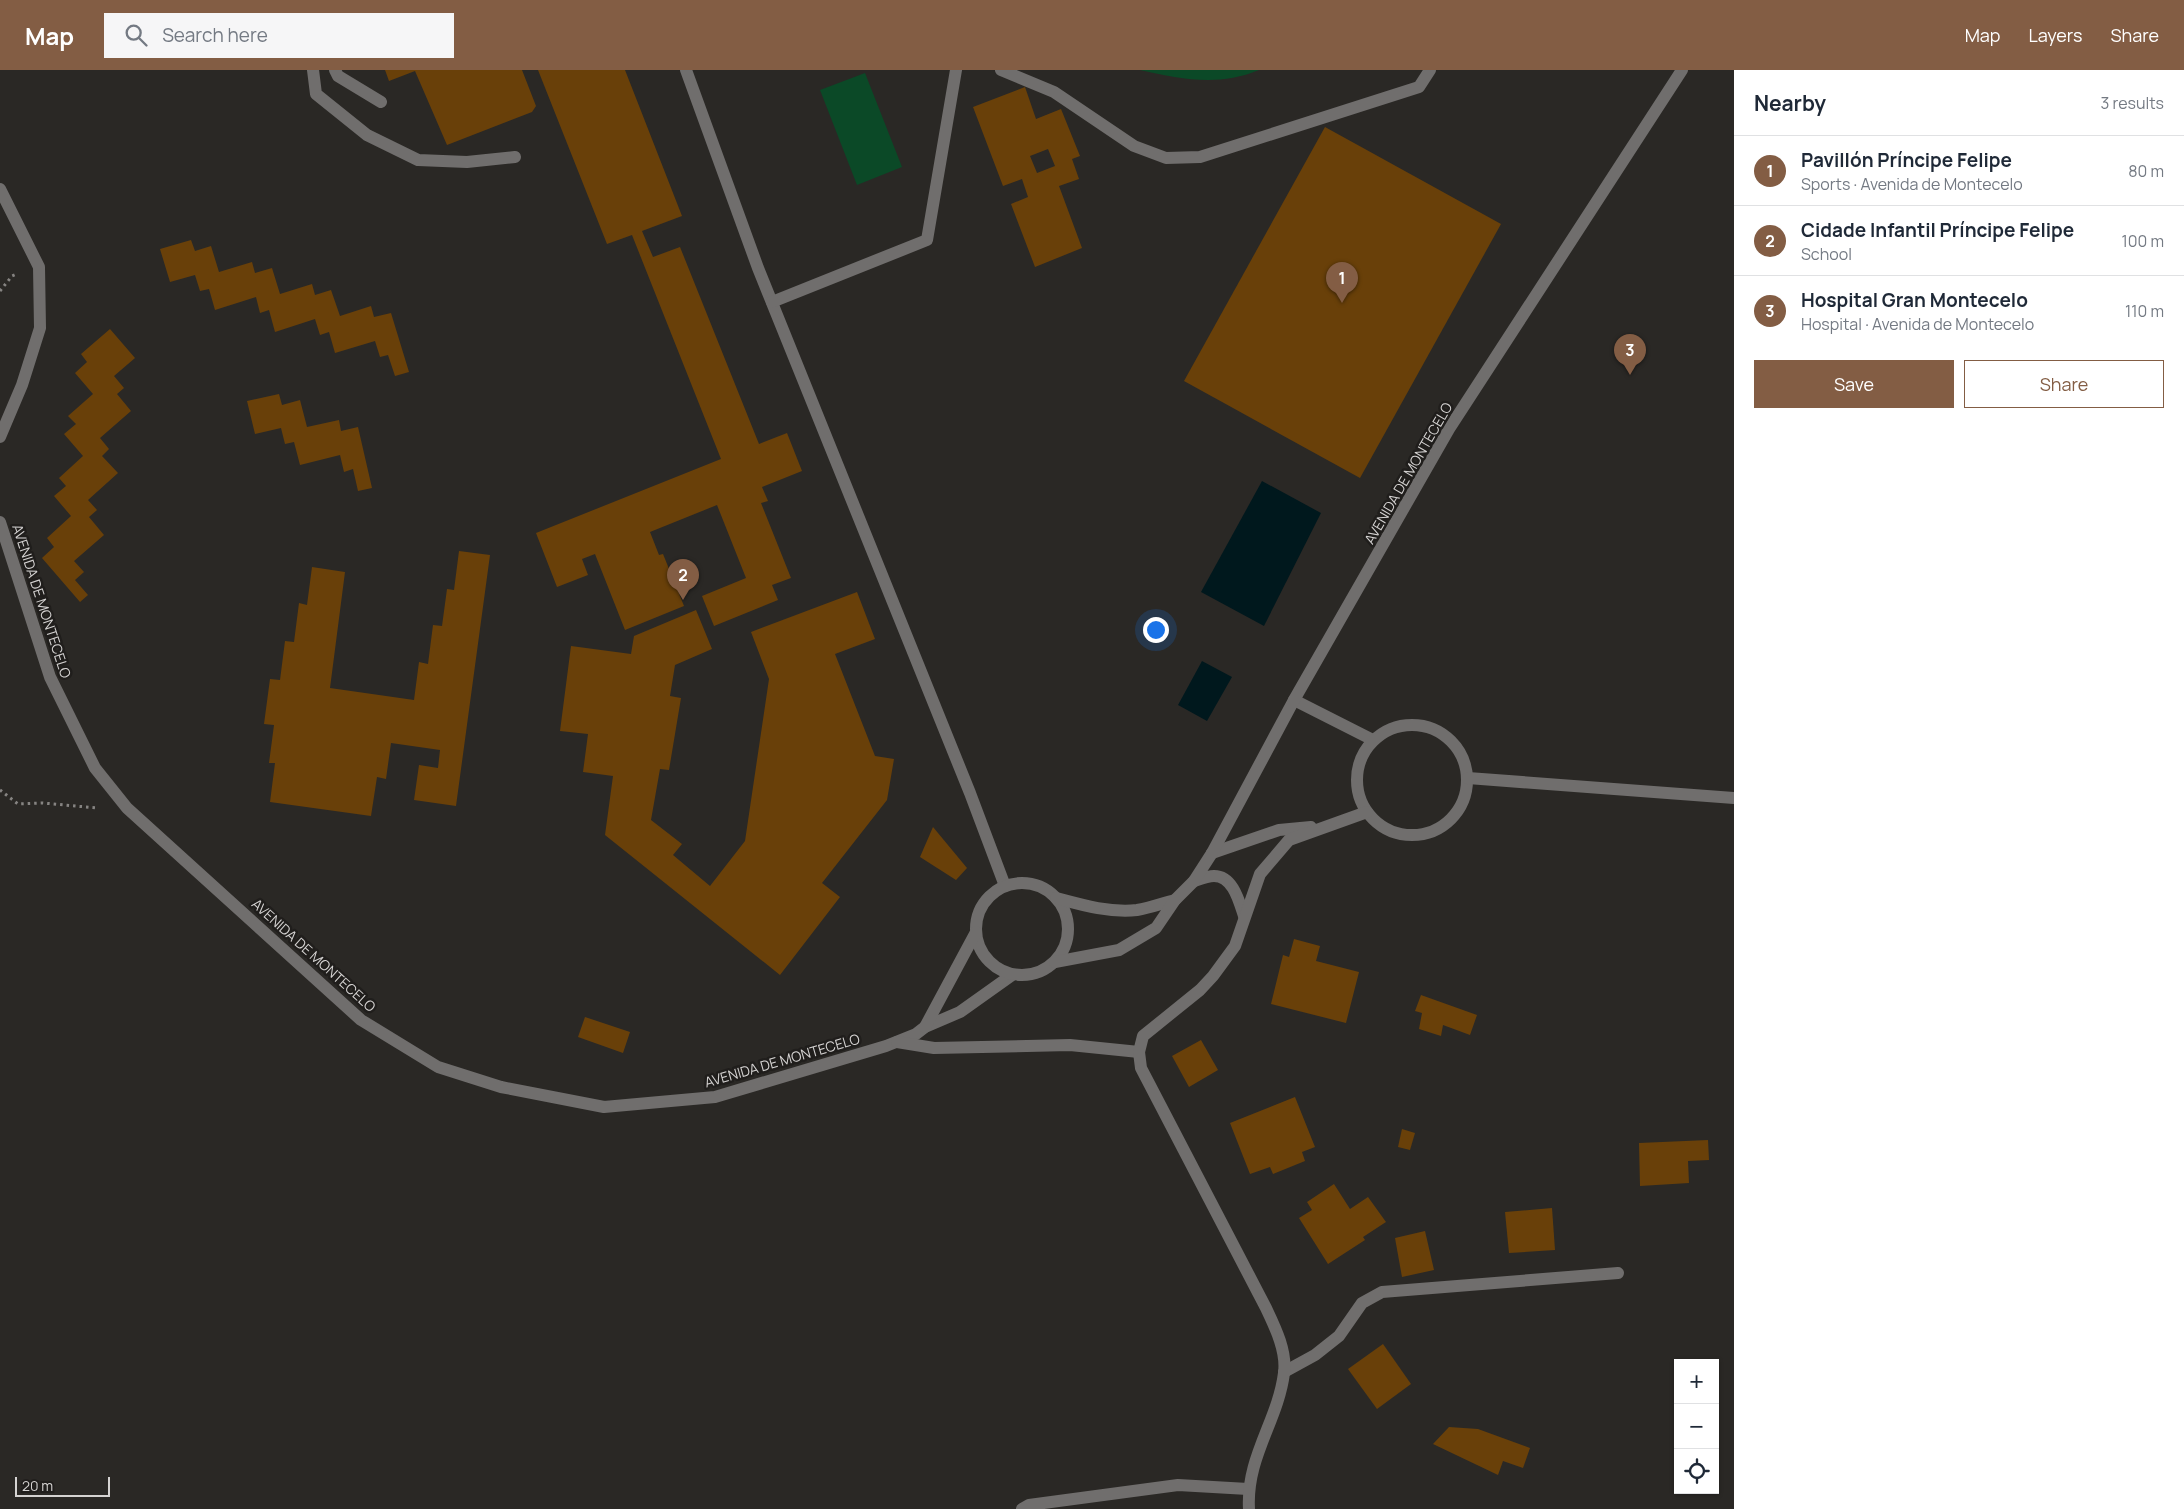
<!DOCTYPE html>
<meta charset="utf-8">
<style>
body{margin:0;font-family:Manrope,sans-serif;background:#f6f6f7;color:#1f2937}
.controls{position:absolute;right:15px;bottom:15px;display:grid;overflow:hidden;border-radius:0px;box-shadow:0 1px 4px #0004}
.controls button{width:45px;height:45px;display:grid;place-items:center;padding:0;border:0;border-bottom:1px solid #e0e1e3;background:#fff;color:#1f2937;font:25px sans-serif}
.scale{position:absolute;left:15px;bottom:12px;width:95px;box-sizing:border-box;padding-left:5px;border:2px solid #d5d3d2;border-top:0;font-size:14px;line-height:18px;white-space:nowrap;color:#d5d3d2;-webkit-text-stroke:4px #201e1c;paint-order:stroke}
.you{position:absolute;left:1155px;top:559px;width:18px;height:18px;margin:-12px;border:4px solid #fff;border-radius:50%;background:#1a73e8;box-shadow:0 0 0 8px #1a73e833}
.badge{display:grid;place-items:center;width:32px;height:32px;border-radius:50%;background:#835d44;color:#fff;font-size:16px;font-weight:700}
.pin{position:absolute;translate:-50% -41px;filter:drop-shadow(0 1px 2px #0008)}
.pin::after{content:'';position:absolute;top:26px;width:18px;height:15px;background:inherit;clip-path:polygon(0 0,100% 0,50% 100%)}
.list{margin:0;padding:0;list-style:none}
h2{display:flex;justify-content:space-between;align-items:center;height:65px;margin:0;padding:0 20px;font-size:21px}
h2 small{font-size:16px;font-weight:400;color:#747a83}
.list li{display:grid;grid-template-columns:32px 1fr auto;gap:15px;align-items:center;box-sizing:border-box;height:70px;padding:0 20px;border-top:1px solid #e0e1e3}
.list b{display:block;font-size:19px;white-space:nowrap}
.list p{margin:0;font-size:16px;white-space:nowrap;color:#747a83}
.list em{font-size:16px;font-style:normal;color:#747a83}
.actions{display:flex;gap:10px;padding:15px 20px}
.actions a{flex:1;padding:11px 0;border:1px solid #835d44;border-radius:0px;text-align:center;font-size:18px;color:#835d44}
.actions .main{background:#835d44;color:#fff}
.icon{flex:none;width:28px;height:28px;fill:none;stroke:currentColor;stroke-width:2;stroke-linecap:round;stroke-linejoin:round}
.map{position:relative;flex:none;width:1734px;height:1439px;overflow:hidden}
header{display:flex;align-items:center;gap:30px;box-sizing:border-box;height:70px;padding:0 25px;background:#835d44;color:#fff}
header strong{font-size:24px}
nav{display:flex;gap:28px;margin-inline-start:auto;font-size:18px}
.search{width:350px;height:45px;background:#f6f6f7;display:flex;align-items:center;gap:12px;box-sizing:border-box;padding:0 18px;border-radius:0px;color:#747a83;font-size:19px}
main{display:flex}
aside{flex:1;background:#fff}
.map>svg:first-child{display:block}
.green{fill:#0b4927}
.water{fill:#00181d}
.building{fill:#694009;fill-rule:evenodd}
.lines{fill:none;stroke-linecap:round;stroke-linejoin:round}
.path{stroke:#868482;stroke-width:3;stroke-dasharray:2.5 4;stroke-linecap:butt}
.minor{stroke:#706e6d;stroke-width:12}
.labels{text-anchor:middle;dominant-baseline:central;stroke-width:5;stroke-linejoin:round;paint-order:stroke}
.street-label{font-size:14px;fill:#d5d3d2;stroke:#201e1c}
</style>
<header>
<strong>Map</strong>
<div class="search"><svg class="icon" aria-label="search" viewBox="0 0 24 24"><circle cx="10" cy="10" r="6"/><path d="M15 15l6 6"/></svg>Search here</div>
<nav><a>Map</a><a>Layers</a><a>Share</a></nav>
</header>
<main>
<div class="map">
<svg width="1734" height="1439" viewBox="0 0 1734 1439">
<rect width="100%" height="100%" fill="#2a2825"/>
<g class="green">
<path d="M1140,0H1259C1218,17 1181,9 1140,0Z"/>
<polygon points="865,3 902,97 857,115 820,20"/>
</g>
<g class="water">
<polygon points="1262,411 1321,443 1264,556 1201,522"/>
<polygon points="1202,591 1232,607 1207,651 1178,635"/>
</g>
<g class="building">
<polygon points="385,0 522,0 536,36 532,42 447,75 415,1 389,11"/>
<polygon points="538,0 625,0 682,146 642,161 653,187 680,177 759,374 787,363 802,401 762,417 768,431 761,433 791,508 772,515 778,530 714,556 702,526 746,508 717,435 650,462 659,485 663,484 684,536 625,560 595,484 582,489 588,505 557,517 536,463 721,389 632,165 607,174"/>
<path d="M1025,17L1036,49L1061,39L1080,86L1072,89L1079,109L1059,116L1082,178L1035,197L1011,134L1028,127L1022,109L1003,116L973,37ZM1048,79L1055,96L1037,103L1030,86Z"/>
<polygon points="1325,57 1501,154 1360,408 1184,311"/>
<polygon points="191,170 195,181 211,176 219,202 252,192 255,203 272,198 280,224 312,214 315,225 331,220 340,246 371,236 374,247 391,243 409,302 395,306 388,285 380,287 375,271 335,283 329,262 320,265 315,249 275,262 269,240 260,243 256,227 215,240 209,219 200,221 195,205 170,212 160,179"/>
<polygon points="110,259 135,288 114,306 124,318 117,324 131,341 100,368 109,379 102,386 118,403 88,430 97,440 89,447 104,465 74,491 84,502 75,510 88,525 80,532 42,488 54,477 47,468 71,446 54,426 66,416 59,408 83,386 64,364 76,354 68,346 93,324 75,303 87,292 81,284"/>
<polygon points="279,324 282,335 300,330 307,357 339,350 341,361 358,357 372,418 358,421 353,399 344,402 340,385 300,395 294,372 285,374 281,358 255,364 247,331"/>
<polygon points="459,481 490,485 456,736 414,730 419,695 438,698 440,680 391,673 386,709 377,707 371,746 270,732 275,693 269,693 274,655 264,654 270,609 280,610 285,571 294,572 299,533 307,535 312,497 345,502 330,618 414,630 419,592 428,594 433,555 442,556 447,519 454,520"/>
<polygon points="857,522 875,569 835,584 875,686 894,689 887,730 822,813 840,827 780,905 605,765 613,706 583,702 588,664 560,661 571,576 631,584 634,566 696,540 712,579 675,595 670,626 681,628 669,700 660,699 651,750 682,774 673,785 710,816 745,771 769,609 751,562"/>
<polygon points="933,757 967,798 956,810 920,787"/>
<polygon points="1294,869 1320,876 1316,891 1359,902 1346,953 1271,934 1283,885 1289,887"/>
<polygon points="1421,925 1477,945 1470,965 1443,955 1441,966 1419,959 1422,943 1415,941"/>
<polygon points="585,947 630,962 623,983 578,967"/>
<polygon points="1201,970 1218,1000 1189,1017 1172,986"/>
<polygon points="1295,1027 1315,1077 1302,1082 1305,1091 1273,1104 1270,1097 1250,1104 1230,1053"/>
<polygon points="1402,1059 1415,1063 1410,1080 1398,1077"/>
<polygon points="1708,1070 1709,1090 1688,1091 1689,1113 1640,1116 1639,1073"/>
<polygon points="1334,1114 1350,1139 1368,1127 1386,1152 1363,1167 1365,1170 1328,1194 1299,1148 1312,1140 1307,1132"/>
<polygon points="1552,1138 1555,1180 1509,1183 1505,1142"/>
<polygon points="1425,1161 1434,1200 1402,1207 1395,1168"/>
<polygon points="1383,1274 1411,1314 1377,1339 1348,1299"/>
<polygon points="1449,1357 1478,1359 1530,1378 1523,1398 1503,1391 1498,1405 1433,1374"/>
</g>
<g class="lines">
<g class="path">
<polyline points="0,221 12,206 17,204"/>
<polyline points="0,720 18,734 43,733 97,738"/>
</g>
<g class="minor">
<polyline points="313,0 316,24 367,65 418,90 467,92 515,87"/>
<polyline points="335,0 338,6 381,32"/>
<polyline points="686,0 758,198 970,723 1005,816"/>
<polyline points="1001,0 1054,22 1134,76 1166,88 1200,87 1419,17 1430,0"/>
<polyline points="0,119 39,197 40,258 22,315 0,367"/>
<polyline points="772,232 927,170 956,0"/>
<polyline points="0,452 50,607 95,698 127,738 361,950 438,997 501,1017 604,1037 715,1027 886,976 916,964 925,957 960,942 1012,905"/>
<polyline points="1294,630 1373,670"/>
<circle cx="1412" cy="710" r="55"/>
<polyline points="1468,708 1734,728"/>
<polyline points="1212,783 1279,760 1311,757"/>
<path d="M1194,811C1200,809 1208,806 1214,806C1233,806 1239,831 1244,846"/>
<circle cx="1022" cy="859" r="46"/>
<path d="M1056,828C1082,835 1110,843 1137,840C1150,838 1163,833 1175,830"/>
<polyline points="1055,892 1119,880 1156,858 1175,830 1194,811 1212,783 1294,630 1449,359 1682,0"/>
<polyline points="925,957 976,862"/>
<polyline points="897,972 934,978 1070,975 1139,982"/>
<polyline points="1284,1302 1315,1285 1339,1266 1362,1233 1382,1222 1618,1203"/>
<polyline points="1022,1439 1029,1435 1178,1415 1248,1419"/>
<path d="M1249,1439C1246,1387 1278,1351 1284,1303C1287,1281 1275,1257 1266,1238L1141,998L1139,982L1143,966L1200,920L1213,906L1235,876L1260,804L1289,770L1367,742"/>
</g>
</g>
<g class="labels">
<g class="street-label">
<text transform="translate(1408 403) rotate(-60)">AVENIDA DE MONTECELO</text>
<text transform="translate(42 531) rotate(72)">AVENIDA DE MONTECELO</text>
<text transform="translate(314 885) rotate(42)">AVENIDA DE MONTECELO</text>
<text transform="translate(782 990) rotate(-16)">AVENIDA DE MONTECELO</text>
</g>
</g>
</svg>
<div class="controls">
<button>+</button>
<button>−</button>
<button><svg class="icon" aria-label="locate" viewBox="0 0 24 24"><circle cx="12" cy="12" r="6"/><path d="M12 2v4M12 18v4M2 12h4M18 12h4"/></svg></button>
</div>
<div class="scale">20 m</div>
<div class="you"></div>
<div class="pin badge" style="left:1342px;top:233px">1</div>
<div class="pin badge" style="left:683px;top:530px">2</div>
<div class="pin badge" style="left:1630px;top:305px">3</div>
</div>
<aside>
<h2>Nearby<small>3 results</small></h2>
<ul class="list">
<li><span class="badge">1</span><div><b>Pavillón Príncipe Felipe</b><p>Sports · Avenida de Montecelo</p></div><em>80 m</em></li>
<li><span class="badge">2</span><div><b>Cidade Infantil Príncipe Felipe</b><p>School</p></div><em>100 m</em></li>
<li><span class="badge">3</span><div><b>Hospital Gran Montecelo</b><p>Hospital · Avenida de Montecelo</p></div><em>110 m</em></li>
</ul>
<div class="actions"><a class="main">Save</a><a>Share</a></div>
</aside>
</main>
